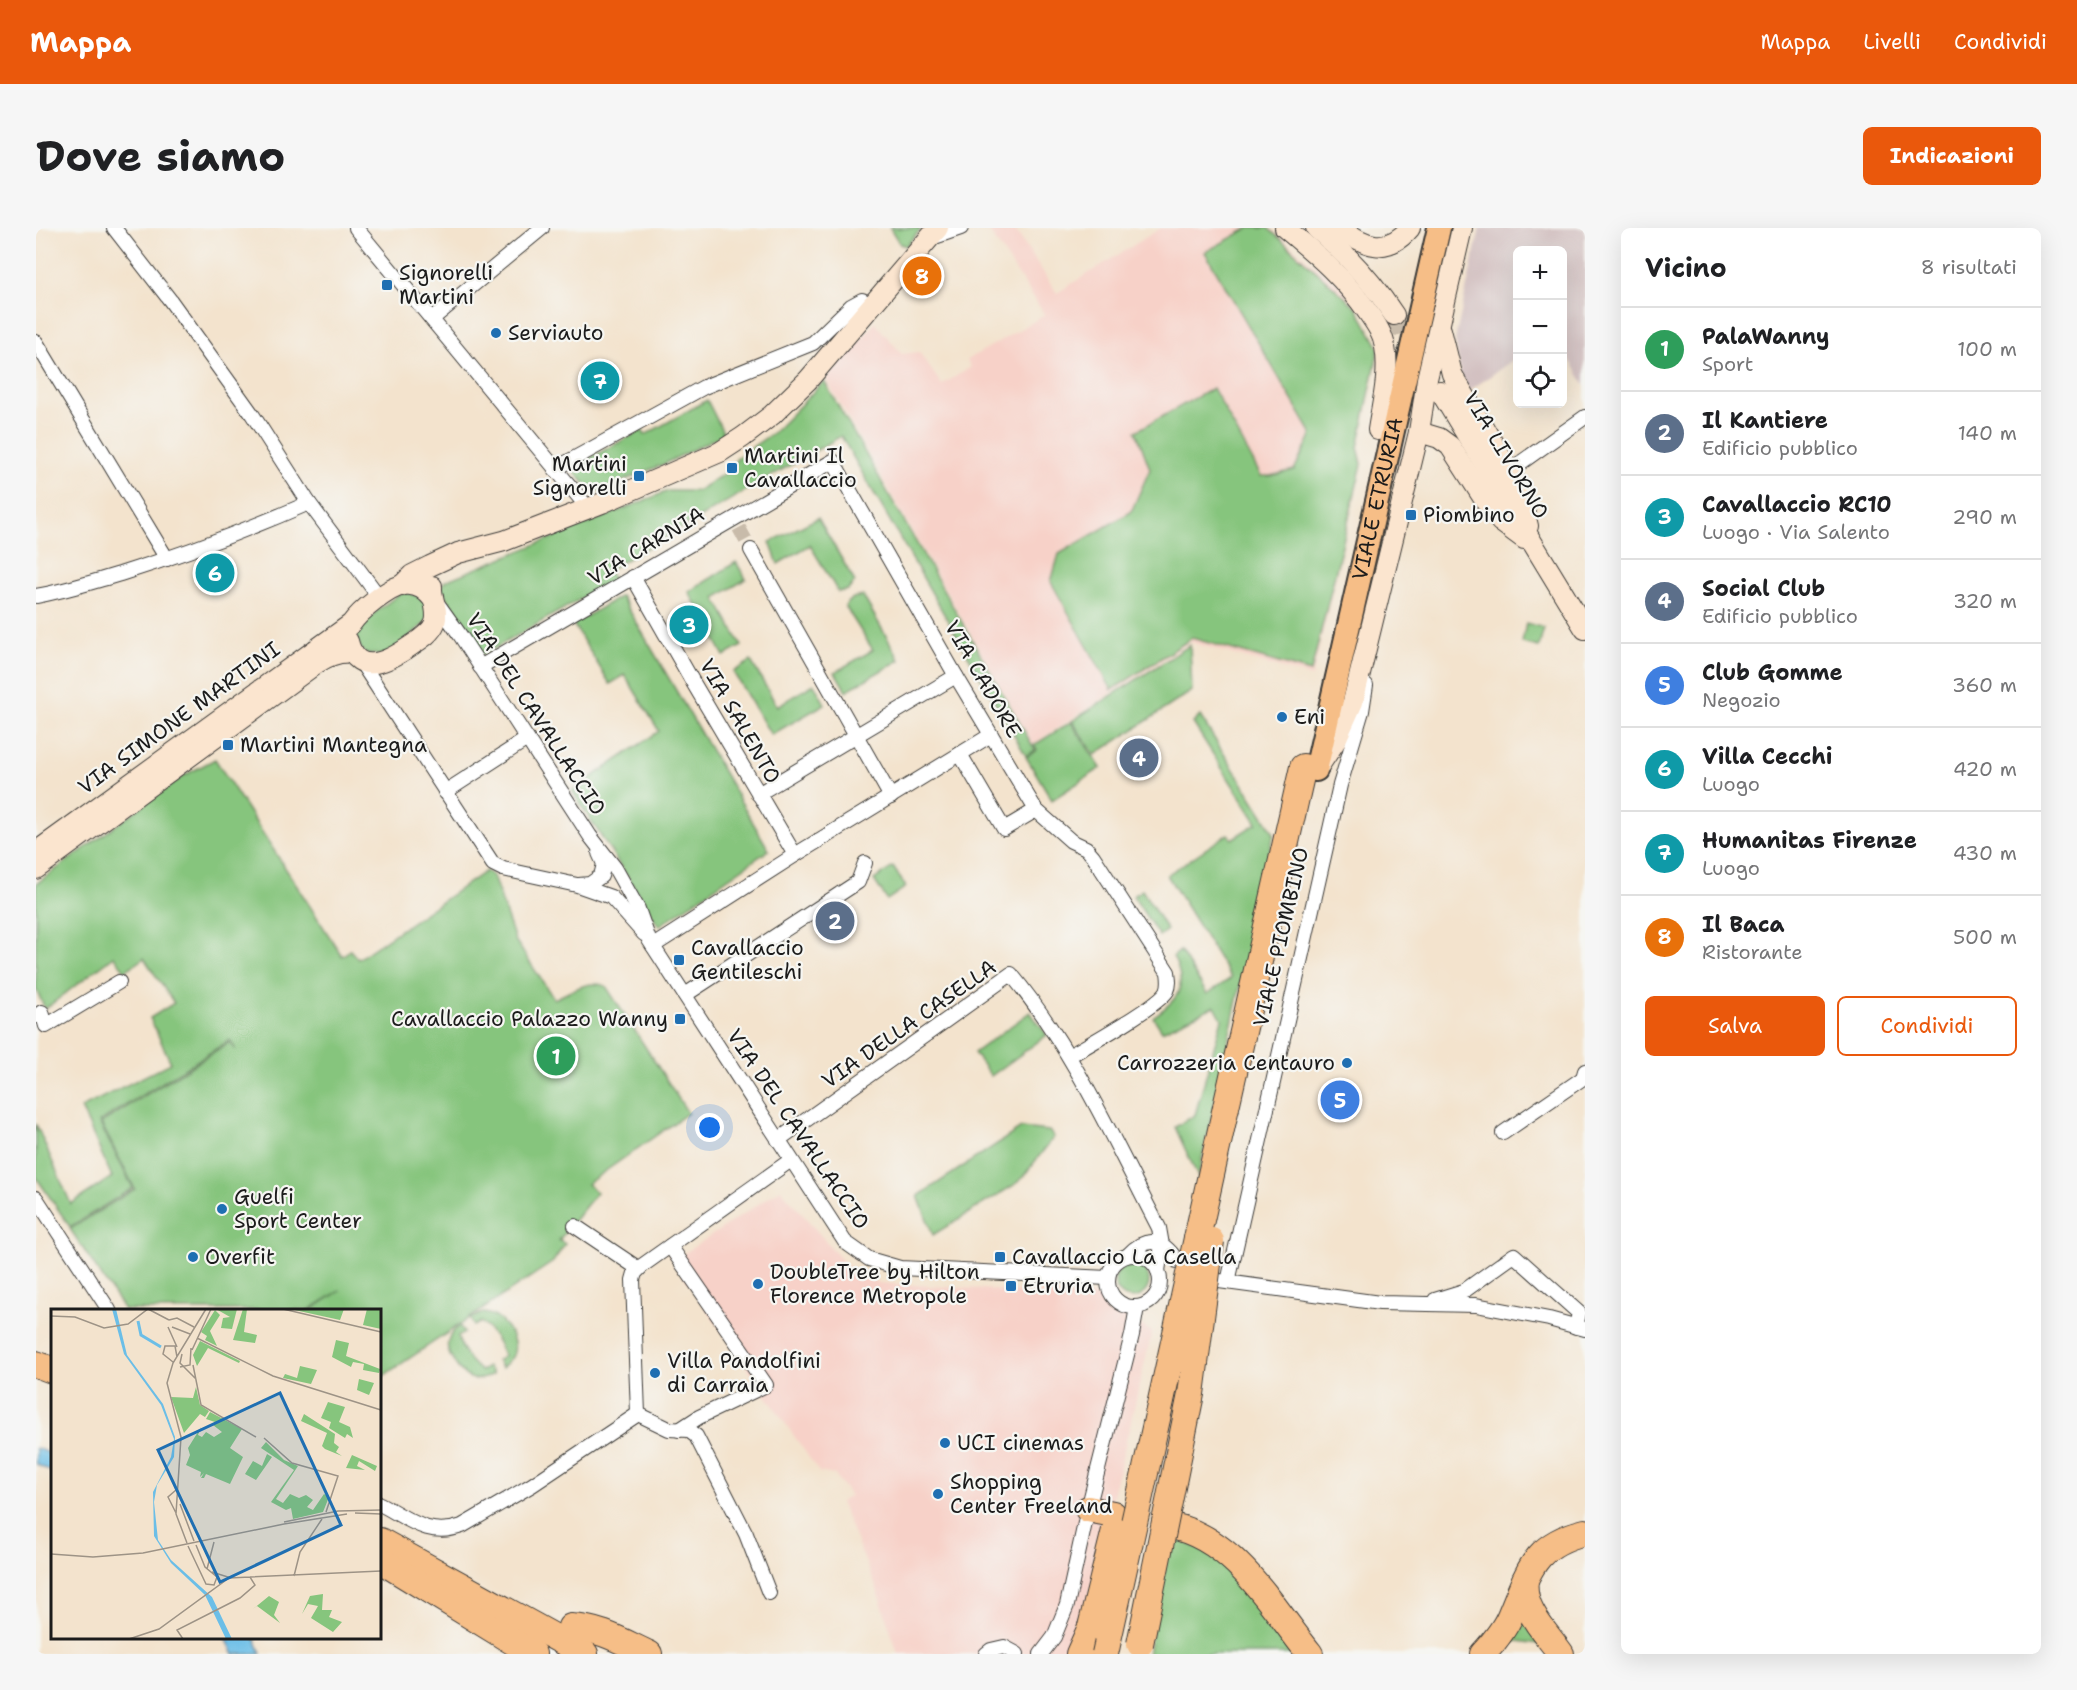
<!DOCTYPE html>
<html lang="it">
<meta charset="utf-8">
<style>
body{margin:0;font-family:"Shantell Sans",sans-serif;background:#f6f6f6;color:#202124}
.controls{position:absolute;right:18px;top:18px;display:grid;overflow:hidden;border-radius:9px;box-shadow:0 6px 24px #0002}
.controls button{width:54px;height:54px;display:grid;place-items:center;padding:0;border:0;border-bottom:2px solid #e0e0e0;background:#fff;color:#202124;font:30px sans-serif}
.you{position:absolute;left:674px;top:900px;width:21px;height:21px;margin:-15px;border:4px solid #fff;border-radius:50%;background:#1a73e8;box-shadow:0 0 0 9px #1a73e833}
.badge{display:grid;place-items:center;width:39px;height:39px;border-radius:50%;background:#ea580c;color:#fff;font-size:20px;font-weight:700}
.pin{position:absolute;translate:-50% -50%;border:3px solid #fff;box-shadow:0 2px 6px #0006}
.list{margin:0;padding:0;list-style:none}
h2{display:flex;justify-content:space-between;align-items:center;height:78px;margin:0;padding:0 24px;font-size:26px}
h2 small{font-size:20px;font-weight:400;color:#757577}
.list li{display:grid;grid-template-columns:39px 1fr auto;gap:18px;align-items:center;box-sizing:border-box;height:84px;padding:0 24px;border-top:2px solid #e0e0e0}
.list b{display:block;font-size:22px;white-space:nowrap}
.list p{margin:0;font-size:20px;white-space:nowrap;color:#757577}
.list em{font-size:20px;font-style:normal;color:#757577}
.actions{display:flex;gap:12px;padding:18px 24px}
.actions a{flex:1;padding:14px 0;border:2px solid #ea580c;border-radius:9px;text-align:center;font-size:21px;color:#ea580c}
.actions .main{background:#ea580c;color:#fff}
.icon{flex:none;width:33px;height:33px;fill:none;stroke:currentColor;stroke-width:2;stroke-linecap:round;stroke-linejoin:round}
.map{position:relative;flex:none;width:1549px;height:1426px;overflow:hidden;border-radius:9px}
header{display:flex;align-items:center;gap:36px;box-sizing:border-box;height:84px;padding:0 30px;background:#ea580c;color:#fff}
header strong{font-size:28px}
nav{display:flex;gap:33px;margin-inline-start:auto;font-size:21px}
.intro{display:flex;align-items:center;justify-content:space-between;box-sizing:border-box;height:144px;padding:0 36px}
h1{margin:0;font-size:42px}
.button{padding:15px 27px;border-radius:9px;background:#ea580c;color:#fff;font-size:21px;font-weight:700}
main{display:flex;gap:36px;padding:0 36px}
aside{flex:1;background:#fff;border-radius:9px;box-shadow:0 6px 24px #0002}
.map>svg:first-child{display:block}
.built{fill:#f7d1c8}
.industrial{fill:#d2bfc0}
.green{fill:#86c57d;stroke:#51704c;stroke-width:1.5}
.water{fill:#6bbee7;stroke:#446d82;stroke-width:1.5}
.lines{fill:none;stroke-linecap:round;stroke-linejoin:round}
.street-tunnel{stroke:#c8bbaa;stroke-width:14;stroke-dasharray:14 7;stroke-linecap:butt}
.secondary-tunnel{stroke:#c8bbaa;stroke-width:20;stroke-dasharray:20 10;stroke-linecap:butt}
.street-casing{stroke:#3c3a37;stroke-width:16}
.secondary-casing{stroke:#3c3a37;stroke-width:22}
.primary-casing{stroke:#3c3a37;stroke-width:26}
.highway-casing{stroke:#3c3a37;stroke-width:28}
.street{stroke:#fff;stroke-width:14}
.secondary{stroke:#fbe5cf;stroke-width:20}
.primary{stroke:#f6be87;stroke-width:22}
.highway{stroke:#f6be87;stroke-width:26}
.highway-bridge-casing{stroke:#3c3a37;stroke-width:28;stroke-linecap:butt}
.highway-bridge{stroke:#f6be87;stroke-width:26}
.poi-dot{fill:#1f6fb2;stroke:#f6f6f2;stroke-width:2}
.labels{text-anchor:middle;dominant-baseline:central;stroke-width:4.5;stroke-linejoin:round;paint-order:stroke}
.poi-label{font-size:21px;fill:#1c1c1c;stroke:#f6f6f2;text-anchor:start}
.street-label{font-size:21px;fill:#1c1c1c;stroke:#f6f6f2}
.inset-river{fill:none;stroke:#6bbee7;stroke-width:3}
.inset-road{fill:none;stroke:#9d9386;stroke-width:1.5}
.view{fill:#1f6fb2;fill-opacity:0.15;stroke:#1f6fb2;stroke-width:3}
.inset-edge{fill:none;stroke:#1c1c1c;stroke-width:3}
</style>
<header>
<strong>Mappa</strong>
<nav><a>Mappa</a><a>Livelli</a><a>Condividi</a></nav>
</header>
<div class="intro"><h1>Dove siamo</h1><a class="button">Indicazioni</a></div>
<main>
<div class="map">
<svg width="1549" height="1426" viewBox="0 0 1549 1426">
<rect width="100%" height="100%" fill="#f6f6f2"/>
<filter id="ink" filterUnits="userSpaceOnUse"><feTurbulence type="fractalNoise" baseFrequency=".0167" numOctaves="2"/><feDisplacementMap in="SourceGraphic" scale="12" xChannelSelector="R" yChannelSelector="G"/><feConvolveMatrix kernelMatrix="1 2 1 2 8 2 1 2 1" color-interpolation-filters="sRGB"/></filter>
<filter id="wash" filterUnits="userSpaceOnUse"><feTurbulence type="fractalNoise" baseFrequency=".008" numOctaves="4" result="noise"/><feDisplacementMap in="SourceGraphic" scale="24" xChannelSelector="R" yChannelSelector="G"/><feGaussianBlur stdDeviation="1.35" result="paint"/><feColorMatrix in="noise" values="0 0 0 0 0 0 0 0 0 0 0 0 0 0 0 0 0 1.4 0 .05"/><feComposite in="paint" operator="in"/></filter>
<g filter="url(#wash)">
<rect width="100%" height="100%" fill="#f3e3cd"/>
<g class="built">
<polygon points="951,0 978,0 1021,65 1125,0 1234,0 1308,62 1343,123 1323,219 1327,234 1276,449 1154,414 997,516 790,151 839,95 866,126 883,124 906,157 935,139 931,132 1009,87"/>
<polygon points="745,961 810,1037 842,1055 1060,1068 1116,1104 1059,1344 1043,1404 1030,1426 862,1426 841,1361 804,1274 814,1268 799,1247 783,1244 637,1033"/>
</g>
<polygon class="industrial" points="1444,0 1549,0 1549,157 1527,120 1526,22 1482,22 1481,129 1433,163 1425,148 1419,112"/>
<g class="green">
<polygon points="854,0 886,0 870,18 864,16"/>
<polygon points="1213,0 1232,0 1321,80 1343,120 1322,219 1326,236 1275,444 1156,410 1076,462 1015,354 1023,326 1095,284 1114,241 1100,203 1177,160 1225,248 1234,248 1258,242 1276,206 1169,24"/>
<polygon points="788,153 999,522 990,528 805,208 572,342 578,352 447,427 406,363 406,357 409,353 632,263 661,263 691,244 702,229 738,204"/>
<polygon points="671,172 688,206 628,236 563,263 552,259 535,240 606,202 609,207"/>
<polygon points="782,290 819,354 812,362 802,364 774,317 742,336 734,314"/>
<polygon points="700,334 710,351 679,370 706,418 688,428 653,364"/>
<polygon points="373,364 390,372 394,391 350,428 328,425 320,413 323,397 363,366"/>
<polygon points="585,368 733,622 623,698 536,563 623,503 589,447 574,456 537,396"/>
<polygon points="827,368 864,432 810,463 799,444 837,422 809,378 817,370"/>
<polygon points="1490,395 1508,400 1503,419 1486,415"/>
<polygon points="1154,417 1156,463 1059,527 1036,493"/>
<polygon points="715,433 741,478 778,456 789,476 735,507 697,444"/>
<path d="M1164,488L1238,605L1162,949L1139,899L1159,887L1186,791L1179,778L1126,803L1117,789C1142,771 1153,760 1137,729L1144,723L1171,766L1195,750L1131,647L1192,606L1196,611L1221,595L1157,495Z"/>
<polygon points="1035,494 1065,540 1016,572 990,529 1001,522 998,517"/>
<path d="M179,531L306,728L314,722L322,731L450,643L457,648L479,712L518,771C535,764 551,751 570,758L652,885L551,956L561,964L523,1012L529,1016L517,1034L344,1150V1082H275L305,1062L273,1082H88L34,1001L99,961L65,895L194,814L200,822L194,812L63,894L97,960L34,999L0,949V896L35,976L76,949L45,880L135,835L114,790L138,775L108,730L89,743L78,728L9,781L0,761V656L149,547Z"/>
<polygon points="857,639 870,659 851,672 838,652"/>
<polygon points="1106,662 1131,702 1123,708 1097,668"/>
<polygon points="994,784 1011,807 955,848 938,825"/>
<polygon points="985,900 1013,903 1018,909 983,954 897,1007 882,968"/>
<circle cx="1096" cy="1053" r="17"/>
<path d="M446,1085C465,1085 484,1110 477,1128L466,1140L461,1133L468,1128C463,1114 456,1103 445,1094L438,1098L434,1091Z"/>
<path d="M424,1098L428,1105L422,1109C426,1124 433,1133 445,1143L452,1139L457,1146C439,1157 428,1150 418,1134C408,1120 409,1108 424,1098Z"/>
<polygon points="1133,1306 1189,1333 1264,1426 1112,1426"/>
<polygon points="1486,1387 1504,1416 1482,1413 1470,1415"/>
</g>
<g class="water">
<polygon points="0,1220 16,1226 16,1244 0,1236"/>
<polygon points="190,1410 219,1410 225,1426 198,1426"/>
</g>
</g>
<g filter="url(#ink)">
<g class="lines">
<polyline class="street-tunnel" points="703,300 715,322"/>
<polyline class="secondary-tunnel" points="1358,87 1381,126"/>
<defs>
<g id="street">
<polyline points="78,0 134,72 216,186 273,275 344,370"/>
<polyline points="320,0 552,280"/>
<polyline points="893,11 925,0"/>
<polyline points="396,91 506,0"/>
<polyline points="0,114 131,331"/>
<polyline points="519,241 668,159 777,115 815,78 826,72 836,77"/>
<polyline points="1473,243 1549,189"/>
<polyline points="715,322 855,569"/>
<polyline points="597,349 658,456 759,627"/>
<path d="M0,368C29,363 56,354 84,346C148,326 211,302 273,275"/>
<polyline points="399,372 424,407 554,608 579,640 602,681 613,712 809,1014 833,1031 864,1040 1072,1050"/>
<polyline points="323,431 457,636 467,641 541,657 575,669 608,706"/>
<polyline points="444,439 797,233 920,448 1000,582 968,601 924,526"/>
<polyline points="409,564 491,511"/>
<polyline points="722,566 920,448"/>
<path d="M1000,582L1035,613L1050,620L1057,628L1132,744C1133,751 1134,757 1131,763C1122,778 1052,817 1033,828"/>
<polyline points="543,657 554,656 565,648 568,636 563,625"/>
<polyline points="617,718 759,627 955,507"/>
<polyline points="649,767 822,654 829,635"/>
<polyline points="0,788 6,784 10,798 83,754"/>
<polyline points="1467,905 1547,850 1549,843"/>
<path d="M742,912L975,746C1038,822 1078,914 1123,1000L1126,1017L1122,1043"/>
<polyline points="0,970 73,1082"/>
<polyline points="539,998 597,1037 601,1042"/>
<polyline points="634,1018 730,1157 663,1189 643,1202"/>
<circle cx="1098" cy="1053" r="26"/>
<path d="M1092,1027C1111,1007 1127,1011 1141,1033"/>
<polyline points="1183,1053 1344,1075 1440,1077 1513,1091 1549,1101"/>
<polyline points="1192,1054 1304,557 1326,483 1330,457"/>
<polyline points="1399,1072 1428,1063 1478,1027 1543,1085 1540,1099"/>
<polyline points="602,1186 597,1052 599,1045 607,1037 755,932"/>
<polyline points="602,1186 633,1201 652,1202 660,1208 710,1306 733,1365"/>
<path d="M344,1276C373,1291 392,1310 426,1298L496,1257L602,1186"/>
<polyline points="950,1426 955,1422 968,1419 981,1426"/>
<polyline points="1005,1426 1018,1409 1031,1377 1052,1281 1096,1107 1101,1079"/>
</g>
<g id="secondary">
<path d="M1249,0C1280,26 1310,51 1333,86C1340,96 1347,106 1349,119C1354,145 1346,176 1342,202"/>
<path d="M1280,0C1311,26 1336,53 1358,87"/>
<path d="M1305,0C1329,19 1351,27 1374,0"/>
<polyline points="1405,102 1416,146 1481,256 1492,298"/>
<polyline points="1404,163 1549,401"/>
<polyline points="1383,204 1403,210 1414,218 1457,285 1465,294 1488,311"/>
<polyline points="365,358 376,347 394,338 422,325 468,313 566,275 684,224 707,209 736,187 772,152 902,0"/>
<path d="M312,413C321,452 356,431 376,417C385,411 395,405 399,395C403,382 395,370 396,358"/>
<polyline points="1283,538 1299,514 1317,474 1383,204 1391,151 1426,0"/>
<path d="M0,624L315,396C324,383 353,359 368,357C380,355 390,362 397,371"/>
<path d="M0,641L281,435C292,428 303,423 317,425"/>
</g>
<g id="primary">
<path id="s1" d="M1280,542L1403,0"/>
</g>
<g id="highway">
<polyline points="1190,879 1267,539"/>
<polyline points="0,1136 16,1142"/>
<polyline points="1052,1281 1077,1286"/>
<path d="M1136,1298C1199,1311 1236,1379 1274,1426"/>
<polyline points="344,1313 549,1426"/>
<polyline points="344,1332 497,1426"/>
<path d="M1489,1352C1485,1382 1509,1403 1525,1426"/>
<path d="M535,1399C564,1400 587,1414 613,1426"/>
<polyline points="1043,1426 1055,1399"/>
<path d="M1447,1426C1457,1415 1468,1402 1474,1388C1493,1344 1496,1317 1549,1304"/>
</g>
</defs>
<use href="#street" class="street-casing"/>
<use href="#secondary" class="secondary-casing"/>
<use href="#primary" class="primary-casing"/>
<use href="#highway" class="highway-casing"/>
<use href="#street" class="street"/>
<use href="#secondary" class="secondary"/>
<use href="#primary" class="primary"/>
<use href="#highway" class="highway"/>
<defs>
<g id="highway-bridge">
<polyline points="1055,1399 1079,1302"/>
<polyline points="1104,1416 1155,1166 1175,1013"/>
<polyline points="1069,1426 1190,879"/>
</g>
</defs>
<use href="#highway-bridge" class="highway-bridge-casing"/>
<use href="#highway-bridge" class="highway-bridge"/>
</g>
</g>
<g class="poi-dot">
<rect x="345" y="51" width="12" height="12" rx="3"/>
<circle cx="460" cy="105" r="6"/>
<rect x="690" y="234" width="12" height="12" rx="3"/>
<rect x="597" y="242" width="12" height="12" rx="3"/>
<rect x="1369" y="281" width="12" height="12" rx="3"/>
<circle cx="1246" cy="489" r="6"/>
<rect x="186" y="511" width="12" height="12" rx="3"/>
<rect x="637" y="726" width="12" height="12" rx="3"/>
<rect x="638" y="785" width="12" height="12" rx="3"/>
<circle cx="1311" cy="835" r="6"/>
<circle cx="186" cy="981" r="6"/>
<circle cx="157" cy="1029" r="6"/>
<rect x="958" y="1023" width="12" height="12" rx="3"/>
<circle cx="722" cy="1056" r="6"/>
<rect x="969" y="1052" width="12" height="12" rx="3"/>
<circle cx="619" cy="1145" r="6"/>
<circle cx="909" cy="1215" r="6"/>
<circle cx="902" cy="1266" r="6"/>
</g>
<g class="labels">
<g class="poi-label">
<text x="363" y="45">Signorelli<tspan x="363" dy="24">Martini</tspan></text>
<text x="472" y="105">Serviauto</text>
<text x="708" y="228">Martini Il<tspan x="708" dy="24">Cavallaccio</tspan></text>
<text x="591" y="236" text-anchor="end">Martini<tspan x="591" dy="24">Signorelli</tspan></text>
<text x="1387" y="287">Piombino</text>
<text x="1258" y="489">Eni</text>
<text x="204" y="517">Martini Mantegna</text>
<text x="655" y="720">Cavallaccio<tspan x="655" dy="24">Gentileschi</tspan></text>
<text x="632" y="791" text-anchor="end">Cavallaccio Palazzo Wanny</text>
<text x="1299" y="835" text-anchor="end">Carrozzeria Centauro</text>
<text x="198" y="969">Guelfi<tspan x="198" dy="24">Sport Center</tspan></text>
<text x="169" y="1029">Overfit</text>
<text x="976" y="1029">Cavallaccio La Casella</text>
<text x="734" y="1044">DoubleTree by Hilton<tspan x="734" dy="24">Florence Metropole</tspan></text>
<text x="987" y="1058">Etruria</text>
<text x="631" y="1133">Villa Pandolfini<tspan x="631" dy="24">di Carraia</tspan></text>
<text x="921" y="1215">UCI cinemas</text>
<text x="914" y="1254">Shopping<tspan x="914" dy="24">Center Freeland</tspan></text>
</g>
<g class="street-label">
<text transform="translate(1470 227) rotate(59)">VIA LIVORNO</text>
<text stroke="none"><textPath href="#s1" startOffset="278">VIALE ETRURIA</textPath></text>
<text transform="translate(610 318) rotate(-31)">VIA CARNIA</text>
<text transform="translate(947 451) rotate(60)">VIA CADORE</text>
<text transform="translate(500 486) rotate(57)">VIA DEL CAVALLACCIO</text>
<text transform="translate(143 490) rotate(-36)">VIA SIMONE MARTINI</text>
<text transform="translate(704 493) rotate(60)">VIA SALENTO</text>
<text transform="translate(1245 709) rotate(-77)">VIALE PIOMBINO</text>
<text transform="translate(873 796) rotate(-35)">VIA DELLA CASELLA</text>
<text transform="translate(762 901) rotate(56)">VIA DEL CAVALLACCIO</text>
</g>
</g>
<g transform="translate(15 1081)">
<rect width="330" height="330" fill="#f3e3cd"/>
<path d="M165,0H186L181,20L170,19L172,9L179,8ZM192,0H196L193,23L206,26L204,34L182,31ZM239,0H293L289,11ZM316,0H330V20L312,16ZM164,1L169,6L159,22L166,37L154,31L156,27L150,23ZM285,31L298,34L295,47L329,60L328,64L312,61L313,55L302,53L300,58L281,48ZM149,32L189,52L188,54L157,39L146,57L142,46ZM249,57L266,61L260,75L232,69L234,65L246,69ZM308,70L323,74L318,86L306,81ZM145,78L149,96L158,102L154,108L149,105L133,124L120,88L142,89ZM277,93L294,98L288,113L299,118L302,129L296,125L294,129L278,119L280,113L270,109ZM159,103L191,120L179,139L192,148L179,175L155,165L153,169H150L153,164L149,168L150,163L135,156L139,146L137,139L150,118L147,126L151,128L155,123L163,128L171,123L162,116L164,113L155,110ZM253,105L284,125L283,134L288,138L285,143L291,147L274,140L271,137L276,124L250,112ZM215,133L233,151L247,157L225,190L232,194L239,185L248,189L255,186L262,191L256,198L262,201L273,185L278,188L272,203L242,210L240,199L235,201L220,193L243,161L210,139ZM216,145L221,148L205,171L194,165L202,152L211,157ZM301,146L326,157L324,162L308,152L306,157L314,161L295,159ZM272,285L271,301H281L278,308L291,313L282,323L260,309L267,297L257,295L251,305L259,287ZM218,287L228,293L223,306L229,314L206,297L202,300Z" fill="#86c57d"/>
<path d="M61,0H65L76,46L112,95L124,128L123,148L106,176L103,193L107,231L120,251L161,288L181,330H175L154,286L120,254L103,227L102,183L120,148L123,130L110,96L73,45Z" fill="#6bbee7"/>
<path class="inset-river" d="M87,12L90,26L110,38"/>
<path class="inset-road" d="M232,0L330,23M0,7L24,8L53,19L77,15L97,0L118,11M118,11L126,9L143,18M117,18L126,38M121,18L139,25M146,29L222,67L330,101M141,41L160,0M131,45L129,54L145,70M122,53L112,45L114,37H124L126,48M142,56L150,96L205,128M129,58L139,56L140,39M213,129L241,154L287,167L275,203M129,195L143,232M125,204L117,188L125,181M304,204L330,205M233,213L287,202L330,201M233,215L296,205M136,234L125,205L130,128L116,74L122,54L155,0M137,237L155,275L163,276L166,268L154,258L145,236M0,245L42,248L92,244L233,215M156,260L163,233M161,263L180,269M243,267L249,243L271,210M199,268L330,262M78,330L108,320L178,269L199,268L204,276L189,289L126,321L132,330"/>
<path class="view" d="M229,84L290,216L169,273L107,141Z"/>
<rect width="330" height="330" class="inset-edge"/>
</g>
</svg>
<div class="controls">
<button>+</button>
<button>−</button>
<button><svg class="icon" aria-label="locate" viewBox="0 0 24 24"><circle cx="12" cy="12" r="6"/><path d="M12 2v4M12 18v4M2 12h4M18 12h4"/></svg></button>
</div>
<div class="you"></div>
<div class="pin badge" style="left:520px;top:828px;background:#2e9e5b">1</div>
<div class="pin badge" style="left:799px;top:693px;background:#5c6f8a">2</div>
<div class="pin badge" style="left:653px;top:397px;background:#0f9aa8">3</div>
<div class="pin badge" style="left:1103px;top:530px;background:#5c6f8a">4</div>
<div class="pin badge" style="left:1304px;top:872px;background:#3f7fe0">5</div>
<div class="pin badge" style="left:179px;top:345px;background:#0f9aa8">6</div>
<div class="pin badge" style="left:564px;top:153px;background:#0f9aa8">7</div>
<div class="pin badge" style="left:886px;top:48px;background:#e8710a">8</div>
</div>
<aside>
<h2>Vicino<small>8 risultati</small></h2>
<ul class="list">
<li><span class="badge" style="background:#2e9e5b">1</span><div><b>PalaWanny</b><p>Sport</p></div><em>100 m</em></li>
<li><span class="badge" style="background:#5c6f8a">2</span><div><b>Il Kantiere</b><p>Edificio pubblico</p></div><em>140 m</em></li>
<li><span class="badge" style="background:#0f9aa8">3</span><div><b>Cavallaccio RC10</b><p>Luogo · Via Salento</p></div><em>290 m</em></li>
<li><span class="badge" style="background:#5c6f8a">4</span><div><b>Social Club</b><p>Edificio pubblico</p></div><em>320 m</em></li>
<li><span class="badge" style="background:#3f7fe0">5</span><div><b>Club Gomme</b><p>Negozio</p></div><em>360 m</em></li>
<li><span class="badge" style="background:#0f9aa8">6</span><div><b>Villa Cecchi</b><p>Luogo</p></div><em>420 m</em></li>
<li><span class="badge" style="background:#0f9aa8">7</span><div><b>Humanitas Firenze</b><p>Luogo</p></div><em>430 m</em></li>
<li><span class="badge" style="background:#e8710a">8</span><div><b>Il Baca</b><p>Ristorante</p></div><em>500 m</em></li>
</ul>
<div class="actions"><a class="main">Salva</a><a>Condividi</a></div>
</aside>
</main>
